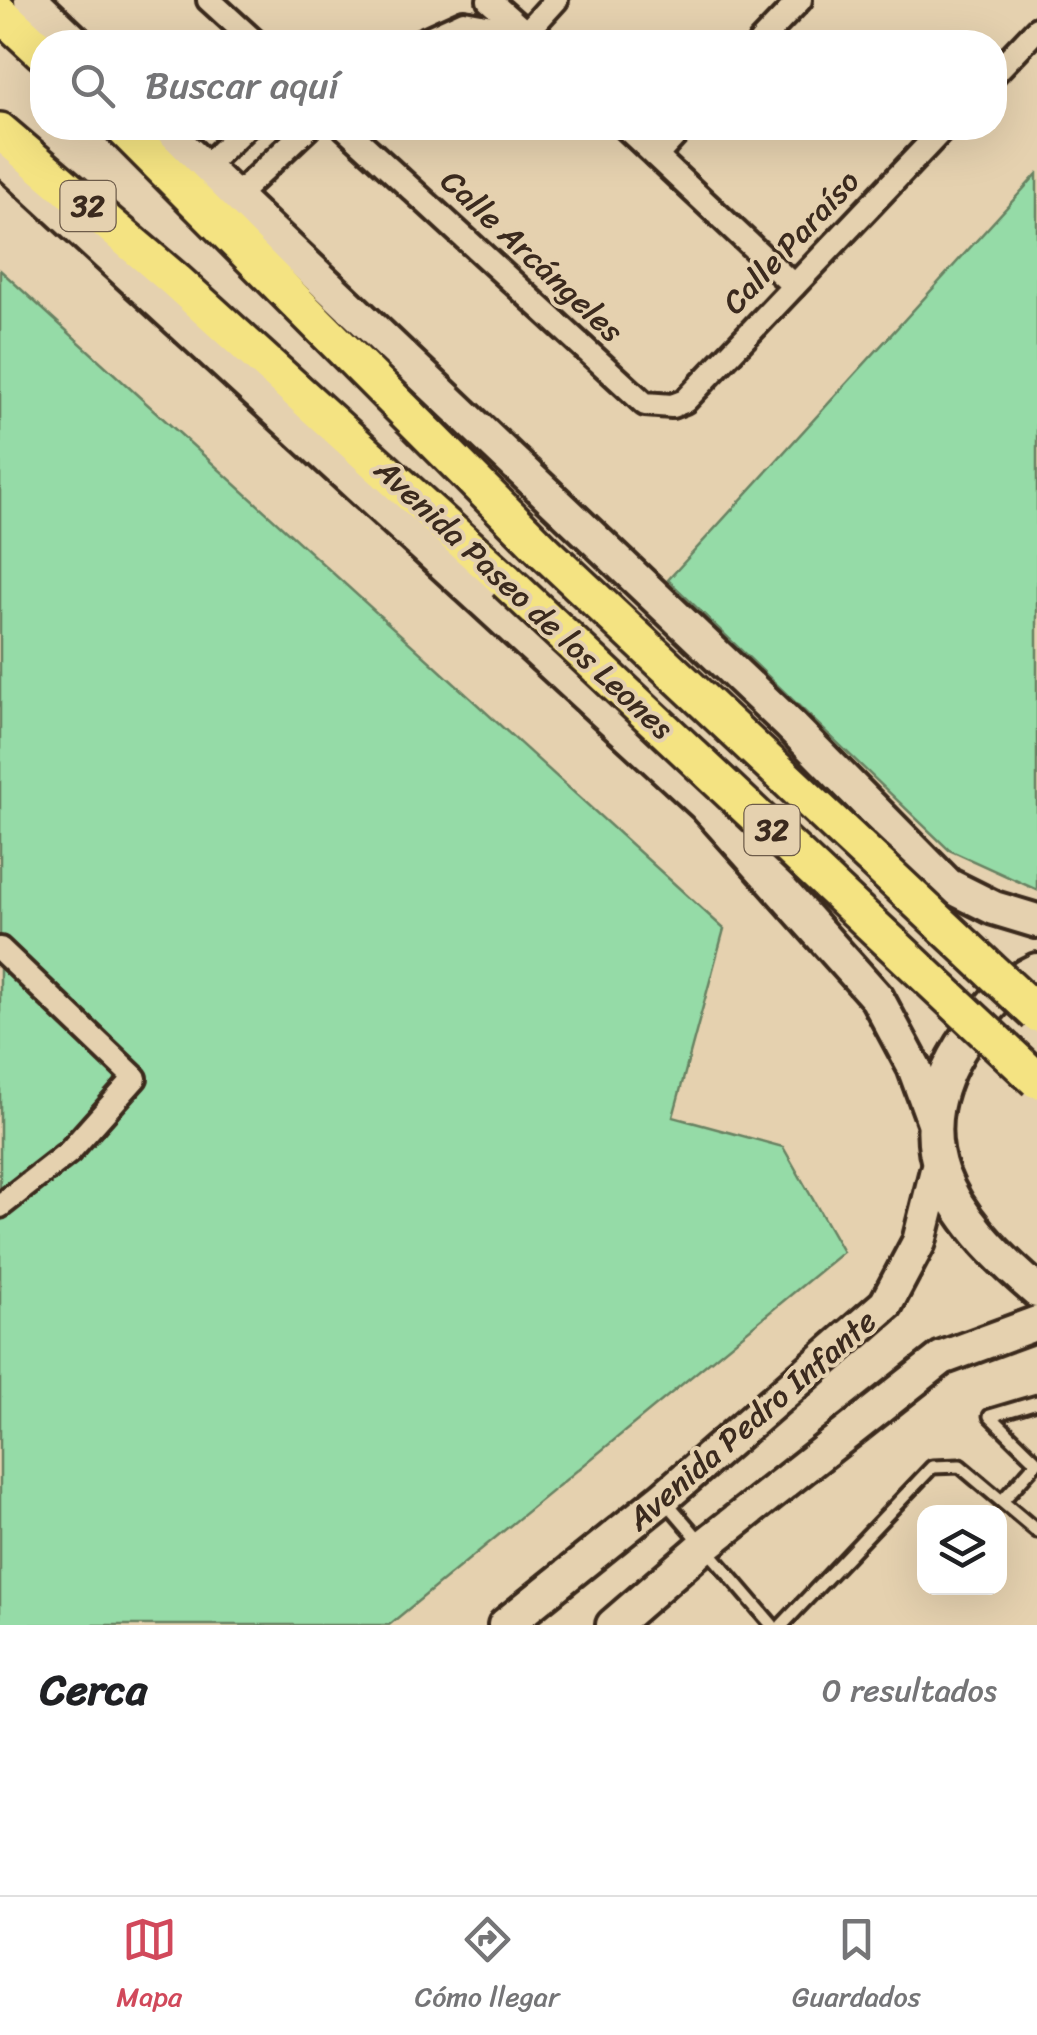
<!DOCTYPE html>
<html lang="es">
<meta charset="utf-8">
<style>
body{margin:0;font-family:Sriracha,sans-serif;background:#f2f2f2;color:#202124}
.controls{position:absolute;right:30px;bottom:30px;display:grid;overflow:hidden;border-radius:20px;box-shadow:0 10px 40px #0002}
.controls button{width:90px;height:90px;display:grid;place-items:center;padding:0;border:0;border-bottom:2px solid #e0e0e0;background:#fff;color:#202124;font:50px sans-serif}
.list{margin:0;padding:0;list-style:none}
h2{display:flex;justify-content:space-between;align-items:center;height:130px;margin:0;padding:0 40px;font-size:42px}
h2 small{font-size:32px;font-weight:400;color:#757577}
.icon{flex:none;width:55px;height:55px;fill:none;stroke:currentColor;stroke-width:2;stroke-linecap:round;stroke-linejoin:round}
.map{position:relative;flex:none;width:1037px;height:1625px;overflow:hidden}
.search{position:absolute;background:#fff;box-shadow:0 10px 40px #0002;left:30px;right:30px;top:30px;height:110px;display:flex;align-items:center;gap:25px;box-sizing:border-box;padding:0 35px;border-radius:40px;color:#757577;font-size:38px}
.sheet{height:270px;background:#fff}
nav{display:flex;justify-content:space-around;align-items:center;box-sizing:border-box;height:140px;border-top:2px solid #e0e0e0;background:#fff;font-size:28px;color:#757577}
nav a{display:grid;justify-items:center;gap:5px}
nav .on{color:#d1495b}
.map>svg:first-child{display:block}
.green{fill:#95dba7;stroke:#688262;stroke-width:2.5}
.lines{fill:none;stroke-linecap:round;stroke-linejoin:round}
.lane-casing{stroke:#3b2a1e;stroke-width:19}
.street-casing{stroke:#3b2a1e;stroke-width:30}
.secondary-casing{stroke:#3b2a1e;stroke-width:40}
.primary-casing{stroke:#3b2a1e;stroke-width:42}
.lane{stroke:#e5d1af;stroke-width:11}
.street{stroke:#e5d1af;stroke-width:22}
.secondary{stroke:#e5d1af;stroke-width:32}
.primary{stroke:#f4e382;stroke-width:35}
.primary-bridge-casing{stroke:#3b2a1e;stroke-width:42;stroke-linecap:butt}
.primary-bridge{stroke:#f4e382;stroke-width:35}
.labels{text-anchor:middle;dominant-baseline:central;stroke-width:8;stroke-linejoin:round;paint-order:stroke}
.shield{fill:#e5d1af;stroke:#6e5c4a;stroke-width:2.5}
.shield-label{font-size:30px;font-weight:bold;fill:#3b2a1e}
.street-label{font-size:32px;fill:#3b2a1e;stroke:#e5d1af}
</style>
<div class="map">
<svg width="1037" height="1625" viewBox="0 0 1037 1625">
<rect width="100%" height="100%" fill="#e5d1af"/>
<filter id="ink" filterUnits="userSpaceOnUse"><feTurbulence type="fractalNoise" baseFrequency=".01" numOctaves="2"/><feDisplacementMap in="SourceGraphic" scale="20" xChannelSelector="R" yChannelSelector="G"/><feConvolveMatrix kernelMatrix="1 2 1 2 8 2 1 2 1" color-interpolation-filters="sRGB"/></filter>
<g filter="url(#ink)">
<g class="green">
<polygon points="1037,174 1037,890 949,850 668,580"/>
<polygon points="0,270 724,929 673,1117 783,1147 843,1252 389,1625 0,1625"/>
</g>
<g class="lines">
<defs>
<g id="lane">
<polyline points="1037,1462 990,1416 1037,1402"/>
<polyline points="664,1499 772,1625"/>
<polyline points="1004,1499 1037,1462"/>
<polyline points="782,1625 932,1467 960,1466 1037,1531"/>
</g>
<g id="street">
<polyline points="209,0 255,42"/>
<polyline points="489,0 524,31"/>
<polyline points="420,42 464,22 526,33 556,0"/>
<polyline points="760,42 800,0"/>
<polyline points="994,74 1037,29"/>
<polyline points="345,128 645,404 672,406 685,401 944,128"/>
<polyline points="626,128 794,286"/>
<polyline points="656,156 682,128"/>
<polyline points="204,168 245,128"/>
<polyline points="235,197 308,128"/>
<polyline points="0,949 135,1078 69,1152 0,1206"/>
</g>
<g id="secondary">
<polyline points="31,0 75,42"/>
<polyline points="162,128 790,725 948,885 994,908 1037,921"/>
<polyline points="0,156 705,805 877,998 914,1067 933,1119"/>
<path d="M1037,970C1009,982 987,1008 971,1032C894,1140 949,1216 1037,1291"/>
<polyline points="505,1625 663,1498 886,1304 919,1242 937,1170"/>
<polyline points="613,1625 704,1546 942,1358 1037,1323"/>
</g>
<g id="primary">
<polyline points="0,13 42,52"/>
<polyline points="123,128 546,553"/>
<polyline points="0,131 176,281 506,581"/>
</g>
</defs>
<use href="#lane" class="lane-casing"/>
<use href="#street" class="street-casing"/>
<use href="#secondary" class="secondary-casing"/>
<use href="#primary" class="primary-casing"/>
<use href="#lane" class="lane"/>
<use href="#street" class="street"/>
<use href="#secondary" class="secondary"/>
<use href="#primary" class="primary"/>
<defs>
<g id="primary-bridge">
<polyline points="546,553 1037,1014"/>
<polyline points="506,581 1037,1080"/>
</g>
</defs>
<use href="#primary-bridge" class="primary-bridge-casing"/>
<use href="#primary-bridge" class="primary-bridge"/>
</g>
</g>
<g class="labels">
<g class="shield">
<rect x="60.5" y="181" width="55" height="50" rx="8"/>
<rect x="744.5" y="805" width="55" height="50" rx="8"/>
</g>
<g class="shield-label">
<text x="88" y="206">32</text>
<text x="772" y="830">32</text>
</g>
<g class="street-label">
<text transform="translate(791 242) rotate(-47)">Calle Paraíso</text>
<text transform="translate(532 256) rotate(43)">Calle Arcángeles</text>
<text transform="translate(524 599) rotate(43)">Avenida Paseo de los Leones</text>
<text transform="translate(752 1420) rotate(-41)">Avenida Pedro Infante</text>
</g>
</g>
</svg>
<div class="controls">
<button><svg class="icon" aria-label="layers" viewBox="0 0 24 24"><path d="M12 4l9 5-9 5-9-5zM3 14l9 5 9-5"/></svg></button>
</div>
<div class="search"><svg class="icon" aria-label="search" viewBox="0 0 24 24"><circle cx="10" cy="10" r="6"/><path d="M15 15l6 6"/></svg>Buscar aquí</div>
</div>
<section class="sheet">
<h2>Cerca<small>0 resultados</small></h2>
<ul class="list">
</ul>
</section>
<nav>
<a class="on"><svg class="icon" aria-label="map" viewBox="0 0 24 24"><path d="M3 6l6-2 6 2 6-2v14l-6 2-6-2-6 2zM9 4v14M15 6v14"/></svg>Mapa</a>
<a><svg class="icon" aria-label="directions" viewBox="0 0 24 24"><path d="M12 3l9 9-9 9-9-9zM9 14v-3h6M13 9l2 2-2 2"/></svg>Cómo llegar</a>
<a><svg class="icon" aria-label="saved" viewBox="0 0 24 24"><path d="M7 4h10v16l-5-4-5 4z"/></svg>Guardados</a>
</nav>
